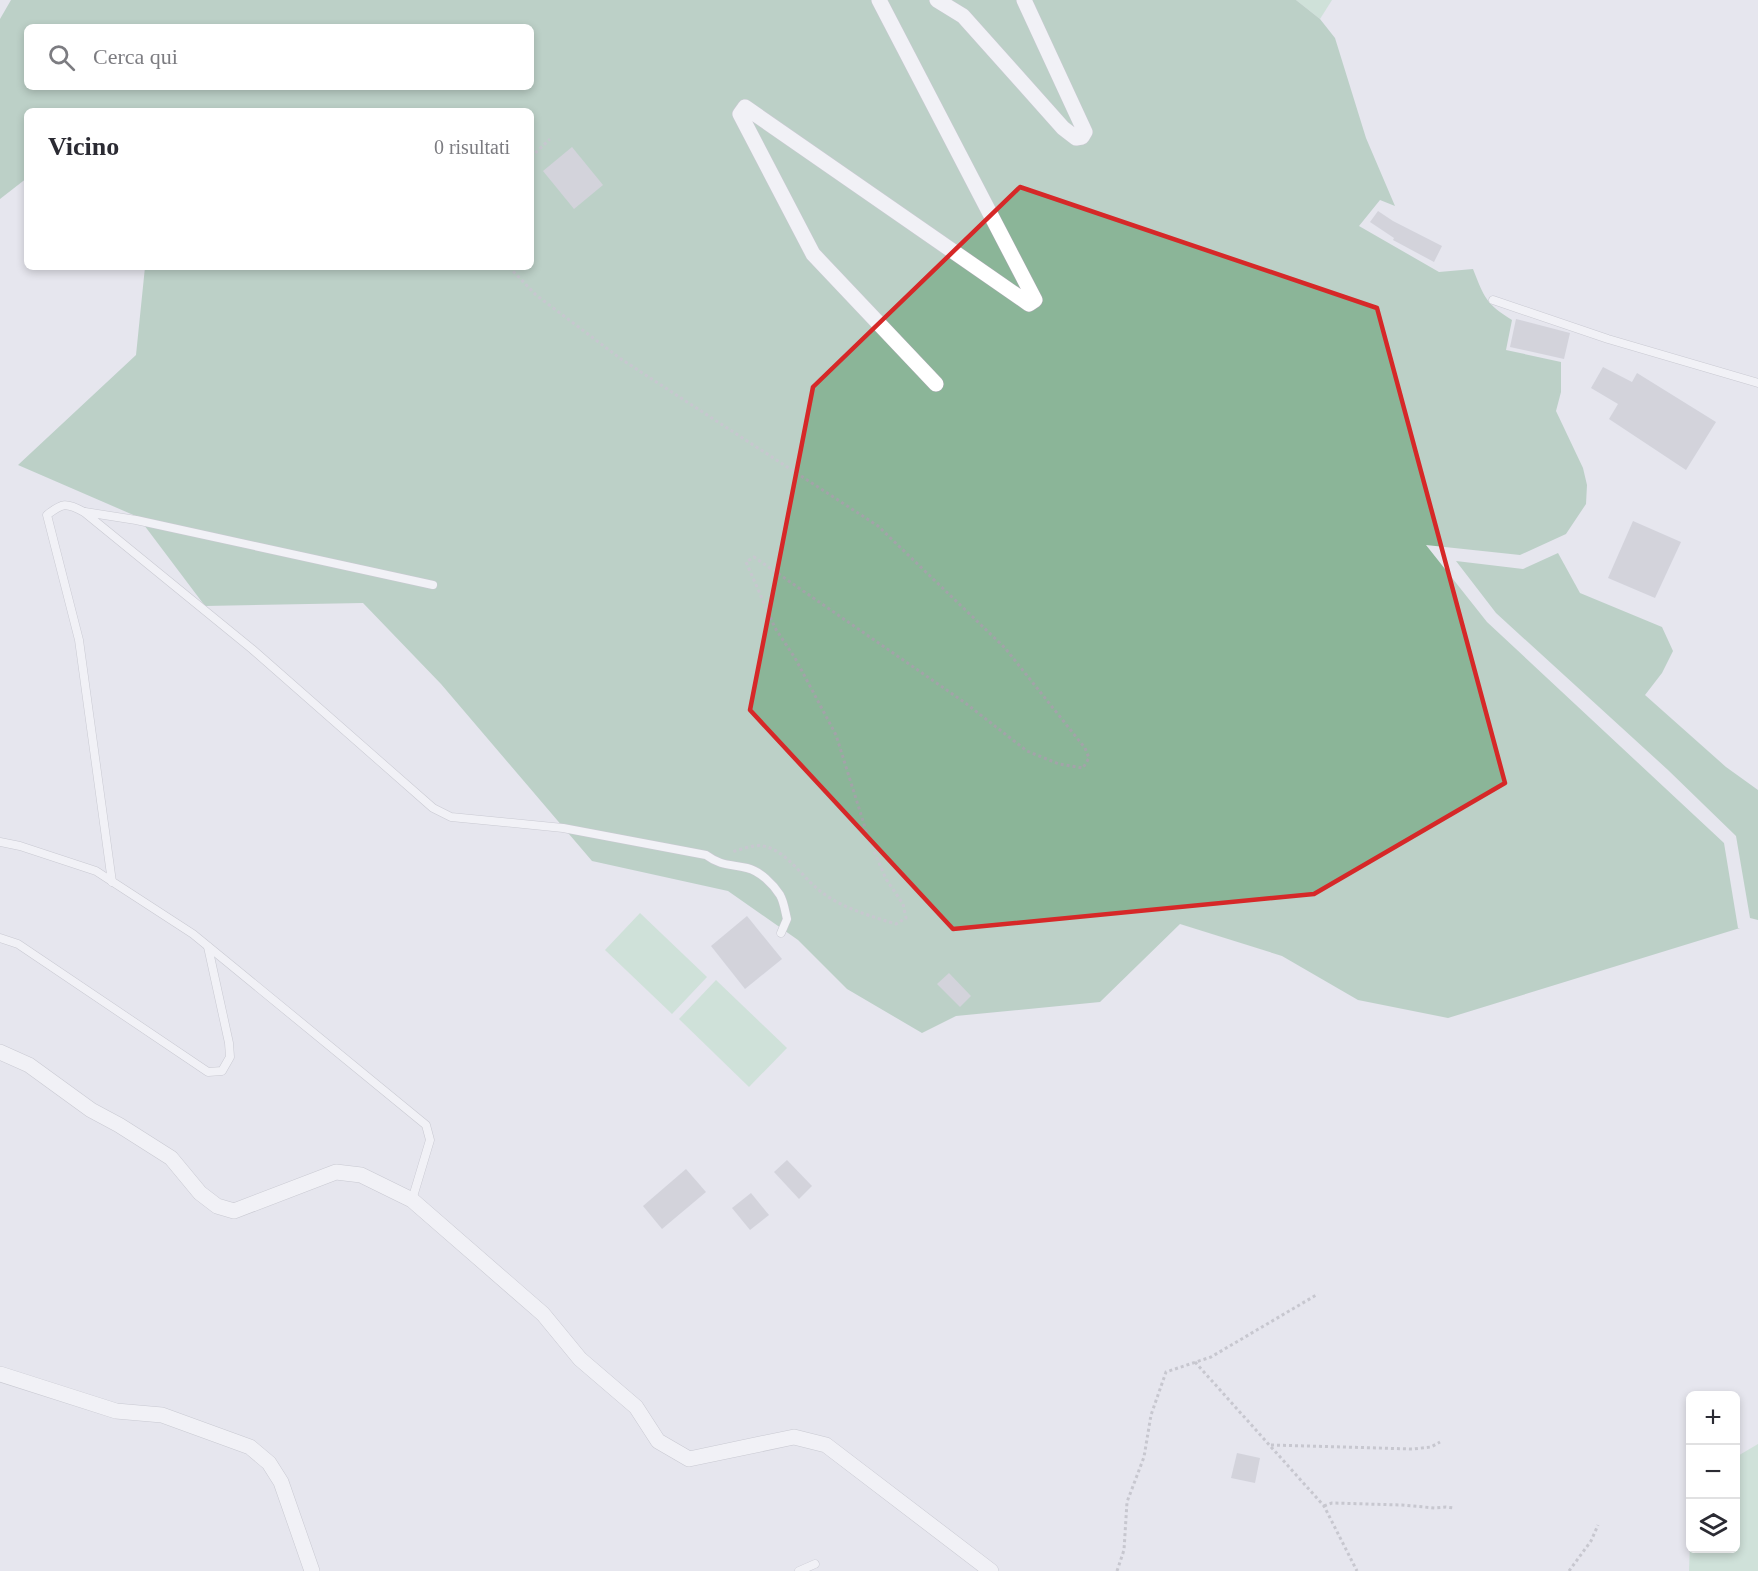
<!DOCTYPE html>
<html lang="it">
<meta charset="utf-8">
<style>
body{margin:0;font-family:"Times New Roman",serif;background:#f2f2f3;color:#2b2b33}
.controls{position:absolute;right:18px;bottom:18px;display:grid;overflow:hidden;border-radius:9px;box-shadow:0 3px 9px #0003}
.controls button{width:54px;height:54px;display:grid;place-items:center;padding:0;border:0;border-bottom:2px solid #e1e1e2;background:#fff;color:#2b2b33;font:30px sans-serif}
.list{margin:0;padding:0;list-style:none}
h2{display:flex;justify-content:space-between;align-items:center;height:78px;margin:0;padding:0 24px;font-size:26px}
h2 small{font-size:20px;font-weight:400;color:#7c7c81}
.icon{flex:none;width:33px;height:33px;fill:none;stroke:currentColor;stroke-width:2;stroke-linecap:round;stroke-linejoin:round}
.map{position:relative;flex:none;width:1758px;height:1571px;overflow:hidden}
.search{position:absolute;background:#fff;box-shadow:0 3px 9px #0003;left:24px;top:24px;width:510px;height:66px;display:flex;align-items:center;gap:15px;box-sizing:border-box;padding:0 21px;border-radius:9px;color:#7c7c81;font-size:22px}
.panel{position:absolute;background:#fff;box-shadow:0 3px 9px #0003;left:24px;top:108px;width:510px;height:162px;border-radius:9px}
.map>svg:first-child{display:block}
.green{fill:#b4dbbf}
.forest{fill:#8bb598;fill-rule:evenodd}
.building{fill:#bcbdc4}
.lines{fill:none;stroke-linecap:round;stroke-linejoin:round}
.lane-casing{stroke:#a7a8af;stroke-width:9}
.street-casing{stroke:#a7a8af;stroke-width:16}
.path{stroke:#a3a3a9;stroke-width:3;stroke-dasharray:3 3;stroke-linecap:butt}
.lane{stroke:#fff;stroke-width:8}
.street{stroke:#fff;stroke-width:15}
.marked{fill:none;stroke:#d62828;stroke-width:4.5;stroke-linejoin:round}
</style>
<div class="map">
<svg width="1758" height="1571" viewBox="0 0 1758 1571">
<rect width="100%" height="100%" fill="#e6e6ee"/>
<g class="green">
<polygon points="1296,0 1332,0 1320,19"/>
<polygon points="640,913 707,977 672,1014 605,950"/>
<polygon points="716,980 787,1048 749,1087 679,1019"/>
<polygon points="1758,1444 1758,1571 1689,1571 1690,1542 1690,1548 1736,1548 1736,1457"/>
</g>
<g class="forest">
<path d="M11,0H1296L1320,19L1335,38L1366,138L1395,206L1380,200L1359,226L1439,272L1473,269C1484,297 1486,304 1512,320L1506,350L1561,362V392L1556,411L1583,468L1587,485L1586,504L1566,534L1520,555L1426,545L1487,622L1724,843L1738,928H1740L1448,1018L1358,1000L1282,956L1180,924L1100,1002L956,1016L922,1033L847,989L798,940L728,891L592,861L441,684L363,603L205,606L138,517L18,465L136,355L145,267H531V111H27V178L0,199V19ZM27,27H531V87H27Z"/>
<polygon points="1558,553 1580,593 1662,627 1673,651 1662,673 1645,695 1726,767 1758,790 1758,920 1750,918 1736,836 1668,770 1496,613 1456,561 1523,569"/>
</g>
<g class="building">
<polygon points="572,147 603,185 574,209 543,171"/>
<polygon points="1378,211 1393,221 1442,246 1434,262 1393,240 1394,238 1370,222"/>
<polygon points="1516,319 1570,333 1564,359 1510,347"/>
<polygon points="1603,367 1632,382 1637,373 1716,422 1686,470 1609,419 1618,404 1591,388"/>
<polygon points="1633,521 1681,542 1655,598 1608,578"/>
<polygon points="747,916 782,959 745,989 711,946"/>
<polygon points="949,973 971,996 960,1007 937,984"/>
<polygon points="787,1160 812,1186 799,1199 774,1172"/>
<polygon points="686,1169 706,1192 662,1229 643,1206"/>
<polygon points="751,1193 769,1215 750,1230 732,1208"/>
<polygon points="1237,1453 1260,1458 1255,1483 1231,1478"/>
</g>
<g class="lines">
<defs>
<g id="lane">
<polyline points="1493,300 1608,339 1758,383"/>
<polyline points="85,512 136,520 433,585"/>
<polyline points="0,842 20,846 96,871 193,934 426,1125 430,1140 412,1200"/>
<path d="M112,882L79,640L47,515C62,503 66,502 84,512L252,649L433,808L451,817L563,828L706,855C721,866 730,864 747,868C760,871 773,884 780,895C784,902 785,911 787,919L781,933"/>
<polyline points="0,938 18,944 208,1072 222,1071 230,1057 229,1043 208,947"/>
<polyline points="799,1571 815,1564"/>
</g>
<g id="street">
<polyline points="879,0 1035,300 1029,304 745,107 740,114 813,254 936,384"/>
<polyline points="937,0 963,16 1063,128 1076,138 1082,137 1085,132 1024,0"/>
<polyline points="0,1052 29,1065 91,1110 119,1125 171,1158 200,1193 217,1206 234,1211 336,1172 361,1175 412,1200 543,1314 580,1359 636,1407 658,1441 689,1459 794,1437 826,1445 991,1571"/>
<polyline points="0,1374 116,1411 162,1415 250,1447 269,1463 281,1482 312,1571"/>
</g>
</defs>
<use href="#lane" class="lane-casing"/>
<use href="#street" class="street-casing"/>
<g class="path">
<polyline points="531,157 550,139"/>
<path d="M509,267L536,295L621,359L878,526L1005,648L1085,748L1089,758L1083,768L1059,764L1027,751L964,702L754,557L746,562L775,628L795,658L836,735L868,837L886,879L903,904L906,918L896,924C870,916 842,908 820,891C802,877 786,850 763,846C754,844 740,850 731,852"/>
<polyline points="1195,1362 1324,1506 1357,1571"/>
<polyline points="1271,1445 1413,1449 1431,1447 1440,1442"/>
<polyline points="1324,1506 1332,1503 1402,1505 1435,1508 1446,1507 1454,1508"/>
<polyline points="1117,1571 1124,1550 1127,1502 1144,1457 1151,1415 1166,1372 1211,1357 1318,1294"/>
<polyline points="1569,1571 1591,1541 1598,1525"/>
</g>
<use href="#lane" class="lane"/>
<use href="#street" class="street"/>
</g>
<path d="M0 0H1758V1571H0ZM1020,187L1377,308L1505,783L1314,894L953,929L750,710L813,387Z" fill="#e6e6ee" fill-opacity=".55" fill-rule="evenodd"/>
<path class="marked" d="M1020,187L1377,308L1505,783L1314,894L953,929L750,710L813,387Z"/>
</svg>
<div class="controls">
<button>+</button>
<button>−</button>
<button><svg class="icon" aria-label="layers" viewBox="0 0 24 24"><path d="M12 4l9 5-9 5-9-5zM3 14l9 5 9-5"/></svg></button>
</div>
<div class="search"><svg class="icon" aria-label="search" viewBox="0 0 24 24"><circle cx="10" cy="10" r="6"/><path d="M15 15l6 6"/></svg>Cerca qui</div>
<section class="panel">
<h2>Vicino<small>0 risultati</small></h2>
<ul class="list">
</ul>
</section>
</div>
